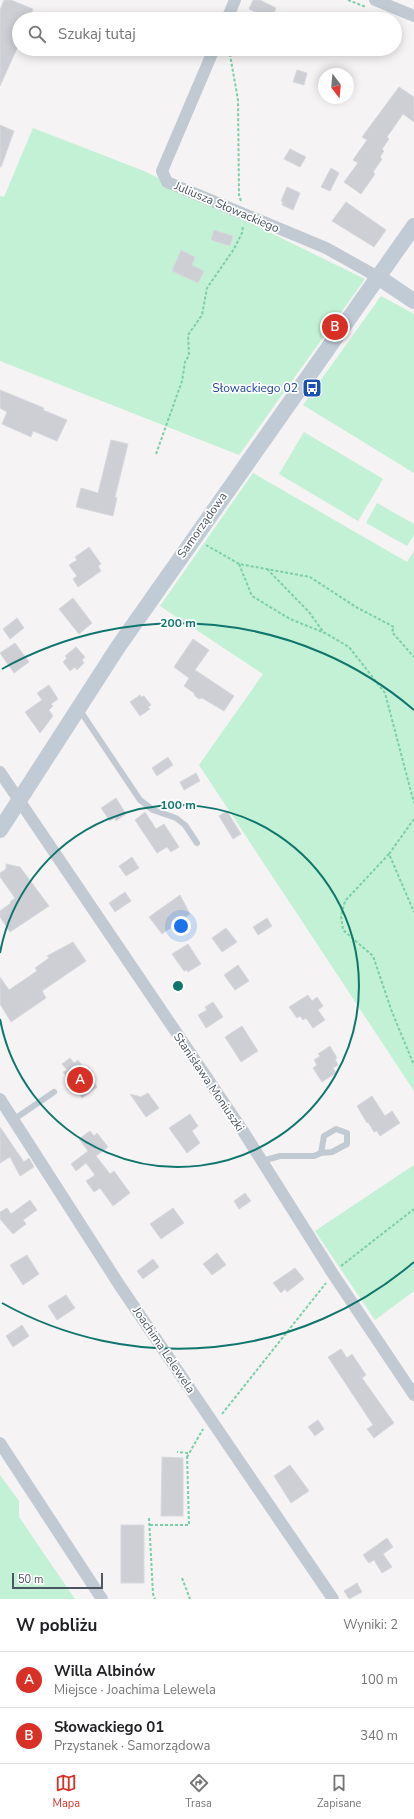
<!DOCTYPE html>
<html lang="pl">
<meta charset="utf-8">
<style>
body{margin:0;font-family:"Nunito Sans",sans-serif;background:#f6f6f6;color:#202124}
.compass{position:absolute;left:318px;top:68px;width:36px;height:36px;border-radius:50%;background:#fff;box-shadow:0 2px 10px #0003;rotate:164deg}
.scale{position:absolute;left:12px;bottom:10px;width:91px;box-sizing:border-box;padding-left:4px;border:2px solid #4a5661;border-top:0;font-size:11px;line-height:14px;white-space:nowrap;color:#4a5661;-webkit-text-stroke:3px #fff;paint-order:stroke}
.you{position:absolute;left:181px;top:926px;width:14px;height:14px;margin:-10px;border:3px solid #fff;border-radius:50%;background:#1a73e8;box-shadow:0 0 0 6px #1a73e833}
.badge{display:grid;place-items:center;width:26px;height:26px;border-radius:50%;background:#d93025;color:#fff;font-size:13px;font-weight:700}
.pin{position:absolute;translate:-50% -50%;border:2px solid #fff;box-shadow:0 1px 4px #0006}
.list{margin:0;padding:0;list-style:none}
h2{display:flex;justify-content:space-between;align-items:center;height:52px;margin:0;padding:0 16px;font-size:17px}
h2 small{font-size:13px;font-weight:400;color:#757577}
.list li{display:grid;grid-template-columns:26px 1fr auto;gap:12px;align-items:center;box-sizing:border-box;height:56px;padding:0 16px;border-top:1px solid #e0e0e0}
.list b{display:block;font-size:15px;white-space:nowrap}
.list p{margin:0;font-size:13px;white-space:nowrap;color:#757577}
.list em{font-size:13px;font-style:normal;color:#757577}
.icon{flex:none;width:22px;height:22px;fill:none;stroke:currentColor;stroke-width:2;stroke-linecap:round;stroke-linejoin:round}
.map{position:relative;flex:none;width:414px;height:1599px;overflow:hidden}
.search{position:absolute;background:#fff;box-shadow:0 2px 10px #0003;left:12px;right:12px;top:12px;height:44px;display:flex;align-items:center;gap:10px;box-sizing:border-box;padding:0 14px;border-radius:22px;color:#757577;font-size:15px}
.sheet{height:164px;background:#fff}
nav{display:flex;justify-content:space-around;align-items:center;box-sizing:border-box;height:56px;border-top:1px solid #e0e0e0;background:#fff;font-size:11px;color:#757577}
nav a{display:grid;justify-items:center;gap:2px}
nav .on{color:#d93025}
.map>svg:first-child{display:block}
.green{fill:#c3f1d5}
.building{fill:#cdcfd5;stroke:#d7d9de}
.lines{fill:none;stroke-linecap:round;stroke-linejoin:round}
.path{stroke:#7ad0a6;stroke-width:2;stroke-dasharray:3 2;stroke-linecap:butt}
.lane{stroke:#c1cad2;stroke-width:6}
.street{stroke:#c1cad2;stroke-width:12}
.secondary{stroke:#c1cbd6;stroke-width:16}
.ring{fill:none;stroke:#0f766e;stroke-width:2}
.labels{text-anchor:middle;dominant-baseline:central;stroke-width:3.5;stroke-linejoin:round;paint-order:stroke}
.street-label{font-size:12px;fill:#4a5661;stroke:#fff}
.transit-label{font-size:12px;fill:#164399;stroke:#fff;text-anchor:end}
.centre{fill:#0f766e;stroke:#fff;stroke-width:2}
.ring-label{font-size:12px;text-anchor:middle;font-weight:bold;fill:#0f766e;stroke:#fff;stroke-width:3.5;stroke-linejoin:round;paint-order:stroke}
</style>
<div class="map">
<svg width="414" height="1599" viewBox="0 0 414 1599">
<rect width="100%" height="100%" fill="#f5f3f3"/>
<g class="green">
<polygon points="33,128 144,171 365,279 239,455 0,361 0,196 4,197"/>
<polygon points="381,296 414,314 414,473 303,405"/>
<polygon points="304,432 383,479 358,521 279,474"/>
<polygon points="253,473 407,562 414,551 414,1091 199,765 263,674 160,606"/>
<polygon points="377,503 414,524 414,535 407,546 366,523"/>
<polygon points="414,1165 414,1291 375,1320 315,1231"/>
<polygon points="0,1475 19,1501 19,1517 75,1599 0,1599"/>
</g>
<g class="building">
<polygon points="4,0 11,0 33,9 29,19 19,19 19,44 0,86 0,10"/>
<polygon points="253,0 260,0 276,8 271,19 260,19 262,15 249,9"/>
<polygon points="297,70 307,73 304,85 293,82"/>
<polygon points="399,87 414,97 414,122 403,114 387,137 389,139 382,149 384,151 380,157 382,159 373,172 375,174 361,194 344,182 358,163 353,160 367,140 362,137"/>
<polygon points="0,125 14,131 1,167 0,167"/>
<polygon points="290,149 306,157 300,167 284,159"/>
<polygon points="331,168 339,173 330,191 321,187"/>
<polygon points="287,187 300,193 293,210 282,205 283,202 281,201"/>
<polygon points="346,202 386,230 374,247 332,221"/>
<polygon points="214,230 233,236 230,246 211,240"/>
<polygon points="181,250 195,257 192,265 204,271 198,283 172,271"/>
<polygon points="0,390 44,408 43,410 67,420 57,441 33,431 31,437 2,424 7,412 0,408"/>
<polygon points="111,440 128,444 115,497 117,498 113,516 76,507 81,488 98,493"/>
<polygon points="89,547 101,564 98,566 101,571 78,587 73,579 77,576 69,565 77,560 75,557"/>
<polygon points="73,598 92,623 79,634 59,609"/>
<polygon points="17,618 24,628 10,639 3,629"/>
<polygon points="193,639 209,650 195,670 234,696 224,711 202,698 199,699 195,696 194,693 184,686 189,678 174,667"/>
<polygon points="15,643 29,662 14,673 0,653"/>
<polygon points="76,647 85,657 82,660 84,663 77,670 75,667 70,671 63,662 67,658 65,656"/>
<polygon points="49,685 58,699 51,704 53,706 49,710 53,716 40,733 25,712 42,700 37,693"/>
<polygon points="140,695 141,697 144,696 151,705 148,707 150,709 140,716 130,702"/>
<polygon points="168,757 173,765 157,776 152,768"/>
<polygon points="196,773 200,781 184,790 180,782"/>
<polygon points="116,798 126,814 116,821 115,818 110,821 101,808"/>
<polygon points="227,811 241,834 233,839 219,816"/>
<polygon points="145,812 156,829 164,824 179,847 171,852 167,847 157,853 135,820"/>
<polygon points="132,857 139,868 126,876 119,866"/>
<polygon points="6,864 20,867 49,906 10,932 0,917 0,911 11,903 10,902 15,898 0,877 0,873 6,869"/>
<polygon points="125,892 131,901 115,912 109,903"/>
<polygon points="180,895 190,914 162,934 149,917"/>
<polygon points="267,918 272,926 258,935 253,927"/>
<polygon points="226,928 237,942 222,952 212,938"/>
<polygon points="73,942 86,961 42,991 46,998 11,1022 0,1004 0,977 9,990 37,971 35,968 49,958 47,956"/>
<polygon points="188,944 201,964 188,972 187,970 184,971 172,954"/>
<polygon points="238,965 249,981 235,990 224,975"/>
<polygon points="308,995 312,1001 317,997 323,1006 318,1010 325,1020 313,1028 306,1018 303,1020 300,1016 297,1018 289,1007"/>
<polygon points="213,1002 223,1017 206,1028 198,1015 207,1010 205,1007"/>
<polygon points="242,1026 258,1051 241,1062 225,1037"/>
<polygon points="330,1046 337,1058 335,1059 338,1065 333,1068 336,1073 322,1082 313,1068 317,1065 314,1060 320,1056 318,1054"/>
<polygon points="70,1058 74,1063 78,1060 97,1087 82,1098 63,1072 67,1070 62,1064"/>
<polygon points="148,1093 159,1108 146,1117 130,1094 141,1097"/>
<polygon points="372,1096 385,1116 392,1111 400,1123 380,1136 377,1131 374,1132 368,1122 367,1123 357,1106"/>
<polygon points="190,1114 198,1126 192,1131 200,1143 187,1153 169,1128"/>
<polygon points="0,1127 24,1162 29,1158 34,1167 20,1176 10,1157 0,1163"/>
<polygon points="90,1131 94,1136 97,1133 108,1147 96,1156 110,1174 114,1171 130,1193 113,1206 100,1188 94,1192 86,1181 95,1175 86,1163 76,1171 71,1164 88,1151 79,1139"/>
<polygon points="245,1193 251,1201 239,1209 234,1201"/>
<polygon points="30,1200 37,1210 23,1220 26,1224 13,1234 0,1219 0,1212 7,1208 11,1214"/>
<polygon points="173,1208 184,1223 161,1239 150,1224"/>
<polygon points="217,1253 226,1265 212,1275 203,1264"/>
<polygon points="27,1255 39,1274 23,1285 10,1265"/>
<polygon points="153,1259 159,1267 143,1279 137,1271"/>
<polygon points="295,1268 304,1279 287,1292 285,1289 281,1293 273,1283"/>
<polygon points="66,1295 75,1308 57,1320 48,1306"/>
<polygon points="22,1325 29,1336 13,1347 6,1336"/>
<polygon points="341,1349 347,1358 352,1354 366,1375 362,1378 394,1423 374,1438 367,1429 373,1425 328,1357"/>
<polygon points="318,1420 324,1429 315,1436 308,1427"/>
<polygon points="162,1457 183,1458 183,1516 161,1516"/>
<polygon points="290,1465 309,1491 291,1503 274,1476"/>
<rect x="121" y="1525" width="23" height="58"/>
<polygon points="387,1538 393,1547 383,1554 392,1567 382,1573 374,1560 369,1563 363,1555"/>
<polygon points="357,1583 362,1592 349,1599 344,1591"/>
</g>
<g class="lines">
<g class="path">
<polyline points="348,0 366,7"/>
<polyline points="229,49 238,100 239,195 241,201"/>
<polyline points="156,454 182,381 185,362 189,355 188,335 202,315 207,288 234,249 242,233 243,226"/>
<polyline points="206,545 239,564 310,577 356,607 394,627 392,632 414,657"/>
<polyline points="239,564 252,596 290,619 325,633 349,647 385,693 414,803"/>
<polyline points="267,569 309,612 324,633"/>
<polyline points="414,819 389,854 414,912"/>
<polyline points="389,854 345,901 341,916 343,930 373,956 392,1012 414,1065"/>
<polyline points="341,1266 414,1209"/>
<polyline points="222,1414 326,1283"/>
<polyline points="187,1457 203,1429"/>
<polyline points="149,1518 153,1594 155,1599"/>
<polyline points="150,1525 189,1525 187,1453 177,1452"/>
<polyline points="182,1578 190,1599"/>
</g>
<g class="lane">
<polyline points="79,709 140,800 153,810 176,818 185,825 197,843"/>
<polyline points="13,1120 54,1092"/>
<polyline points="262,1161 280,1156 314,1156 321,1153 332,1152 347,1144 347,1133 336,1129 324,1136 321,1153"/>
</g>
<g class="street">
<polyline points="375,0 414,16"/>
<polyline points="227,19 235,0"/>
<polyline points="214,49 162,171 167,182 326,248 378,277"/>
<polyline points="0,772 243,1131 333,1274 414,1395"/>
<polyline points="0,1099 120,1286 333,1599"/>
<polyline points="0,1443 102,1599"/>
</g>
<g class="secondary">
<polyline points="378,277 414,301"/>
<polyline points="0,830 118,647 414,226"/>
</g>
</g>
<g class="ring">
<path d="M0 953A181 181 0 1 1 0 1019"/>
<path d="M414 1262A363 363 0 0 1 2 1303M2 669A363 363 0 0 1 414 710"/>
</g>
<defs>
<symbol id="bus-square" viewBox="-11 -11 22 22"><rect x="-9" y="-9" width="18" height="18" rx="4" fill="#1a4fb4" stroke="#fff"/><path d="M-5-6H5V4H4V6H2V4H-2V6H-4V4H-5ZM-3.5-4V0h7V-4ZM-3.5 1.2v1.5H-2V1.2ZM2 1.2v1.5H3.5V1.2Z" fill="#fff"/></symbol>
</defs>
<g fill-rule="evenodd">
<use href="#bus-square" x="301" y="377" width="22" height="22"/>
</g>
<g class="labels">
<g class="street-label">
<text transform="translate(227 207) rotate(23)">Juliusza Słowackiego</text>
<text transform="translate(202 525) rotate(-55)">Samorządowa</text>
<text transform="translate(209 1082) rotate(56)">Stanisława Moniuszki</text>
<text transform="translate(164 1350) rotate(56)">Joachima Lelewela</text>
</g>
<g class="transit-label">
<text x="298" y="388">Słowackiego 02</text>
</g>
</g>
<circle cx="178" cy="986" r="6" class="centre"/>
<g class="ring-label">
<text x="178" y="627">200 m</text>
<text x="178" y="809">100 m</text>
</g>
</svg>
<svg class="compass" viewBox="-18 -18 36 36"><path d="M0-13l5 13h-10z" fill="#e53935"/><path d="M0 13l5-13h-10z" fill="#757577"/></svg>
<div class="scale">50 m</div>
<div class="you"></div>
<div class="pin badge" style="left:80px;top:1080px">A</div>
<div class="pin badge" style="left:335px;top:327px">B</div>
<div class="search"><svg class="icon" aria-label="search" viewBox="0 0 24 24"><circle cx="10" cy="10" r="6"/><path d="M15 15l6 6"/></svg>Szukaj tutaj</div>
</div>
<section class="sheet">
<h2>W pobliżu<small>Wyniki: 2</small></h2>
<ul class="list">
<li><span class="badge">A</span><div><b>Willa Albinów</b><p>Miejsce · Joachima Lelewela</p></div><em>100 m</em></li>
<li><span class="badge">B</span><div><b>Słowackiego 01</b><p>Przystanek · Samorządowa</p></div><em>340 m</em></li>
</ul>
</section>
<nav>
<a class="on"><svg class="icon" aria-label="map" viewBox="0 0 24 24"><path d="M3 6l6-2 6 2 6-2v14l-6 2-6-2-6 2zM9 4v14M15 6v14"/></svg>Mapa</a>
<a><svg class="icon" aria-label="directions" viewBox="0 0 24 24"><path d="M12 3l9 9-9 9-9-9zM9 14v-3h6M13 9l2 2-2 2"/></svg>Trasa</a>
<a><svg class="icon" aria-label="saved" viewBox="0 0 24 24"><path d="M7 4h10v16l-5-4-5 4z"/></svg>Zapisane</a>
</nav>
